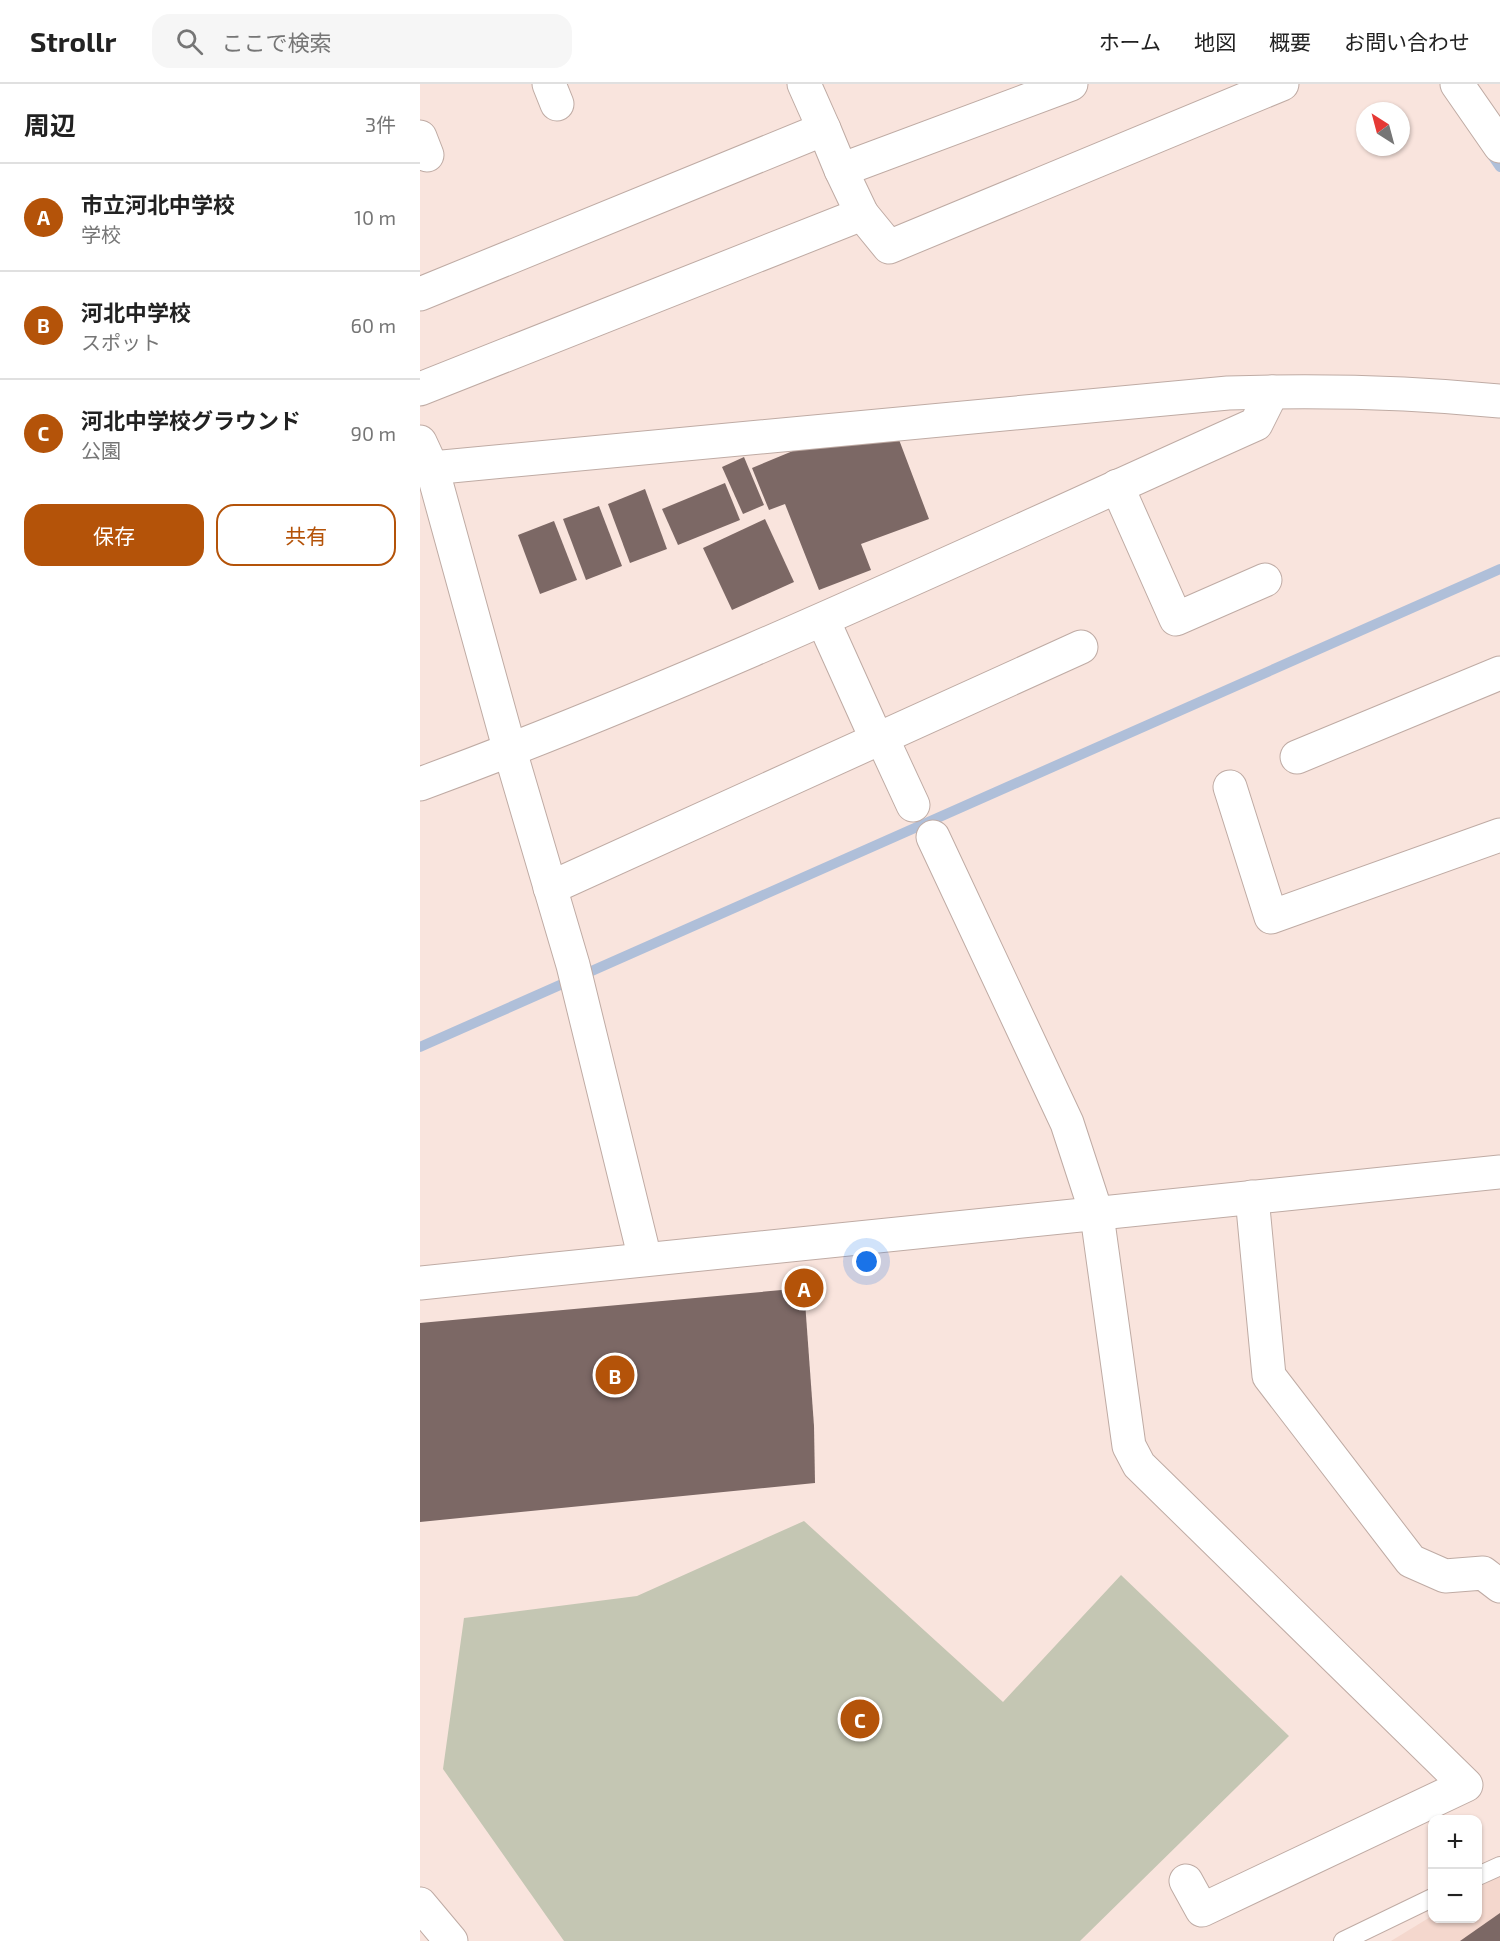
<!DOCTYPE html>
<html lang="ja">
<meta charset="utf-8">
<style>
body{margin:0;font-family:"Exo 2","Noto Sans JP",sans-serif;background:#f6f6f6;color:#222}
.controls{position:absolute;right:18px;bottom:18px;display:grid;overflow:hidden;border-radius:12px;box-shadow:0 2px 4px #0004}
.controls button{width:54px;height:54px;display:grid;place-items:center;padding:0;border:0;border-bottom:2px solid #e0e0e0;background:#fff;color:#222;font:30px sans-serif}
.compass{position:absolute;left:936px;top:18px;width:54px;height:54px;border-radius:50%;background:#fff;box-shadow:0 2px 4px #0004;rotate:324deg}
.you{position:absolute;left:447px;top:1178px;width:21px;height:21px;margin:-15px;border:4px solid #fff;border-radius:50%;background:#1a73e8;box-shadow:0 0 0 9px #1a73e833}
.badge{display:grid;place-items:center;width:39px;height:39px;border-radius:50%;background:#b45309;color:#fff;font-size:20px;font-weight:700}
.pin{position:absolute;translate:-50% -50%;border:3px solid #fff;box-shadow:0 2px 6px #0006}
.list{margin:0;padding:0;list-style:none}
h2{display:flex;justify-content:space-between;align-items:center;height:78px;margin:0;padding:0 24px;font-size:26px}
h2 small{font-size:20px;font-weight:400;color:#767676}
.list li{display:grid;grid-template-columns:39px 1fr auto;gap:18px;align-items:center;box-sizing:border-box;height:108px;padding:0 24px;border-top:2px solid #e0e0e0}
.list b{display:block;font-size:22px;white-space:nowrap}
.list p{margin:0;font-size:20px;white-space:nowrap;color:#767676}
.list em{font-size:20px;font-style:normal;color:#767676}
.actions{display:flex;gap:12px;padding:18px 24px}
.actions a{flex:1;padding:14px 0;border:2px solid #b45309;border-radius:18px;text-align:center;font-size:21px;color:#b45309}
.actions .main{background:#b45309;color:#fff}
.icon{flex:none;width:33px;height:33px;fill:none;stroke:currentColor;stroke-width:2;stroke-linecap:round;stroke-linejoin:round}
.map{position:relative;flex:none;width:1080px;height:1857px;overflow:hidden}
header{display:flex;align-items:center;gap:36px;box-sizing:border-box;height:84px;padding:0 30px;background:#fff;border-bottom:2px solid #e0e0e0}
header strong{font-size:28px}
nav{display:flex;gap:33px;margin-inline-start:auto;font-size:21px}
.search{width:420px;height:54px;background:#f6f6f6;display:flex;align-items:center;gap:15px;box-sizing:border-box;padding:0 21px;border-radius:18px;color:#767676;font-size:22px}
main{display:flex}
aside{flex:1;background:#fff}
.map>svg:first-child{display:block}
.built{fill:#f4d7cd}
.green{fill:#c4c6b3}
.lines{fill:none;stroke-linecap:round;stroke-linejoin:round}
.stream{stroke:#afbfd9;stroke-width:10}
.building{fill:#7c6865}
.lane-casing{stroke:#bfaba4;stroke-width:20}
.street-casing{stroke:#bfaba4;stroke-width:35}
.secondary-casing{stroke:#bfaba4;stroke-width:35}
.lane{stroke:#fff;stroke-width:18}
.street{stroke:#fff;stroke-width:33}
.secondary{stroke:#fff;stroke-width:33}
</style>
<header>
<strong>Strollr</strong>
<div class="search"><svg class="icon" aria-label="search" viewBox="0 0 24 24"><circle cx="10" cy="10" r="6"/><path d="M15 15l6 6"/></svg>ここで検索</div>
<nav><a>ホーム</a><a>地図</a><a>概要</a><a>お問い合わせ</a></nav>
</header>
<main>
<aside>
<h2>周辺<small>3件</small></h2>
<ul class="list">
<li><span class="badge">A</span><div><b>市立河北中学校</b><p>学校</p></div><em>10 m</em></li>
<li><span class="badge">B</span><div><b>河北中学校</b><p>スポット</p></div><em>60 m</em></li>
<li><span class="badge">C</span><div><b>河北中学校グラウンド</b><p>公園</p></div><em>90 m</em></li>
</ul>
<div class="actions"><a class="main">保存</a><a>共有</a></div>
</aside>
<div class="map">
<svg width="1080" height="1857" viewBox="0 0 1080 1857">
<rect width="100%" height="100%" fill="#f9e4dd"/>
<polygon class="built" points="1080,1790 1080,1857 971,1857 1012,1832 1012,1834 1058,1834 1058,1804"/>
<polygon class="green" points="384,1437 583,1618 701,1491 869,1652 660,1857 144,1857 23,1685 44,1534 217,1512"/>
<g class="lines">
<g class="stream">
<polyline points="1069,67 1080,83"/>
<polyline points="0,963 1080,485"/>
</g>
</g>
<g class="building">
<polygon points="478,353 509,435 441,460 451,486 399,506 365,420 349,426 332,384 380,364"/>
<polygon points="324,373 344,421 323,430 302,383"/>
<polygon points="305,399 320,436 258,461 242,425"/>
<polygon points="225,405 247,465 210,479 188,420"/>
<polygon points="179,422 202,482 166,496 143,435"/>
<polygon points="345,435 374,498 312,526 283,464"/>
<polygon points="134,437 157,496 120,510 98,451"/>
<polygon points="384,1204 394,1342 395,1399 0,1438 0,1239"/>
<polygon points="1080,1829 1080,1857 1040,1857"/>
</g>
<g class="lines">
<defs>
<g id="lane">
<polyline points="1058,1792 1080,1782"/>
<polyline points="923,1857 1012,1814"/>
</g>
<g id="street">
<polyline points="129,0 137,20"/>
<polyline points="384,0 404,45"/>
<polyline points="1037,0 1080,62"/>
<polyline points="0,53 7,71"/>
<polyline points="442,130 469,163 862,0"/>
<polyline points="0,210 404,45 421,86"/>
<polyline points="0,305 442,130 421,86 651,0"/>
<polyline points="0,358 12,384 90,667 153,881 225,1175"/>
<path d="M0,385L808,309C899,306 989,308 1080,317"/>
<polyline points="697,402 756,535 845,496"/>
<polyline points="403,536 457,656"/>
<polyline points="462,654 493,721"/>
<polyline points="877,673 1080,589"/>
<path d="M0,700C285,595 559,464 836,340L852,308"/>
<polyline points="810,703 851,833 1080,751"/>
<polyline points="513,753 647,1039 677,1131 709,1362 719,1381 1046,1701 782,1826 766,1797"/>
<polyline points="130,804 661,563"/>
<polyline points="832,1113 849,1292 991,1477 1025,1492 1063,1489 1080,1502"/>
<polyline points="0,1199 1080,1088"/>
</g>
<polyline id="secondary" points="0,1820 31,1857"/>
</defs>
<use href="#lane" class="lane-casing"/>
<use href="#street" class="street-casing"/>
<use href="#secondary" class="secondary-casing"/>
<use href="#lane" class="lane"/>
<use href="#street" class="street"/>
<use href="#secondary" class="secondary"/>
</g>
</svg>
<div class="controls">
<button>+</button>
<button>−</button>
</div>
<svg class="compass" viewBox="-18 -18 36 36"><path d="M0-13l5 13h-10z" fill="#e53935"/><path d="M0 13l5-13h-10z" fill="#767676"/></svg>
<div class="you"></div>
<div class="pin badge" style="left:384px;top:1204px">A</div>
<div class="pin badge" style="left:195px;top:1291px">B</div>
<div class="pin badge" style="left:440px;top:1635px">C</div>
</div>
</main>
